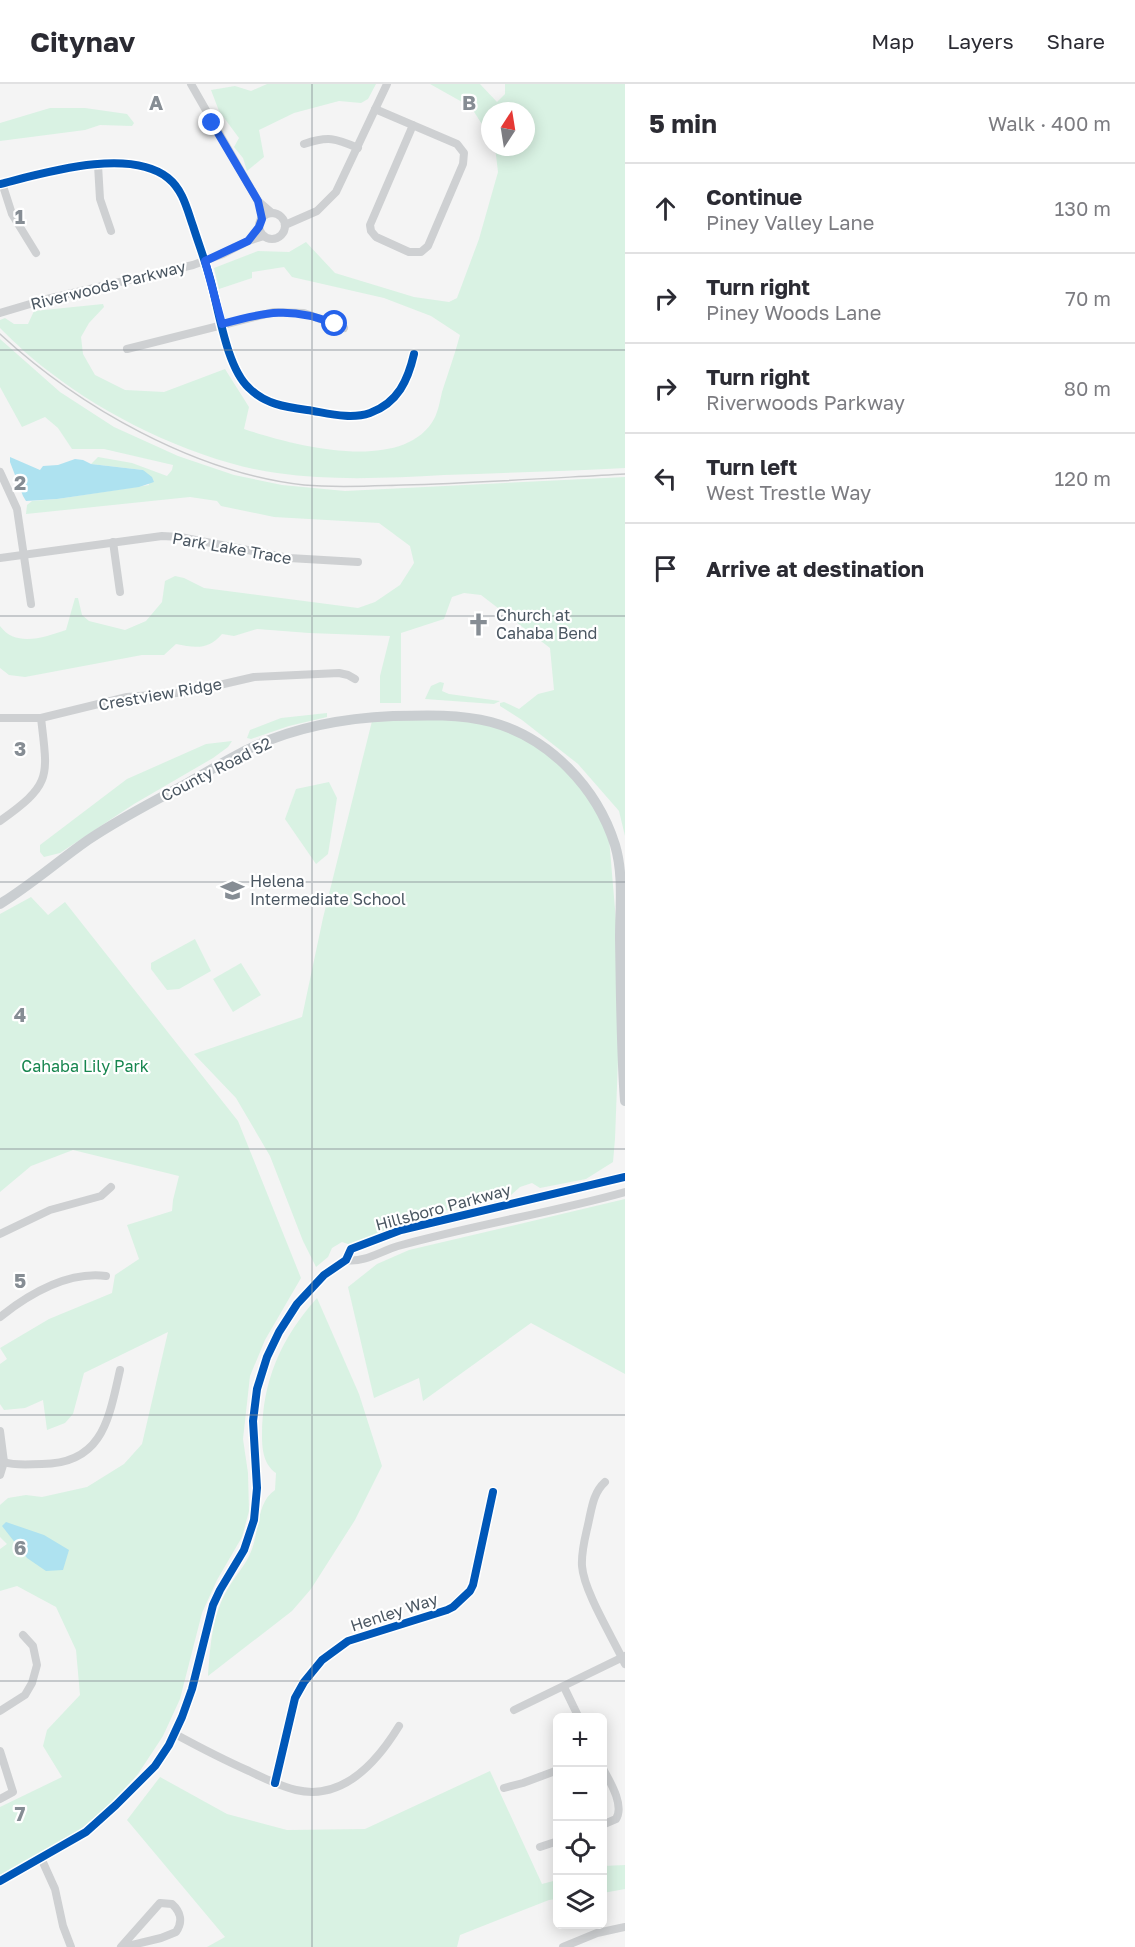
<!DOCTYPE html>
<meta charset="utf-8">
<style>
body{margin:0;font-family:"Golos Text",sans-serif;background:#f7f7f7;color:#2b2b33}
.controls{position:absolute;right:18px;bottom:18px;display:grid;overflow:hidden;border-radius:9px;box-shadow:0 3px 15px #0003}
.controls button{width:54px;height:54px;display:grid;place-items:center;padding:0;border:0;border-bottom:2px solid #e1e1e2;background:#fff;color:#2b2b33;font:30px sans-serif}
.compass{position:absolute;left:481px;top:18px;width:54px;height:54px;border-radius:50%;background:#fff;box-shadow:0 3px 15px #0003;rotate:12deg}
.stop{position:absolute;width:18px;height:18px;margin:-14px;border:4px solid #2563eb;border-radius:50%;background:#fff}
.stop.end{background:#2563eb;border-color:#fff;box-shadow:0 2px 6px #0008}
.list{margin:0;padding:0;list-style:none}
h2{display:flex;justify-content:space-between;align-items:center;height:78px;margin:0;padding:0 24px;font-size:26px}
h2 small{font-size:20px;font-weight:400;color:#7c7c81}
.list li{display:grid;grid-template-columns:39px 1fr auto;gap:18px;align-items:center;box-sizing:border-box;height:90px;padding:0 24px;border-top:2px solid #e1e1e2}
.list b{display:block;font-size:22px;white-space:nowrap}
.list p{margin:0;font-size:20px;white-space:nowrap;color:#7c7c81}
.list em{font-size:20px;font-style:normal;color:#7c7c81}
.icon{flex:none;width:33px;height:33px;fill:none;stroke:currentColor;stroke-width:2;stroke-linecap:round;stroke-linejoin:round}
.map{position:relative;flex:none;width:625px;height:1863px;overflow:hidden}
header{display:flex;align-items:center;gap:36px;box-sizing:border-box;height:84px;padding:0 30px;background:#fff;border-bottom:2px solid #e1e1e2}
header strong{font-size:28px}
nav{display:flex;gap:33px;margin-inline-start:auto;font-size:21px}
main{display:flex}
aside{flex:1;background:#fff}
.map>svg:first-child{display:block}
.green{fill:#d9f2e3}
.water{fill:#aee2f0}
.lines{fill:none;stroke-linecap:round;stroke-linejoin:round}
.minor{stroke:#ced0d2;stroke-width:8}
.major{stroke:#caced1;stroke-width:10}
.rail{stroke:#c9cacc;stroke-width:1.5}
.cycleway-casing{stroke:#fff;stroke-width:11}
.cycleway{stroke:#0057b8;stroke-width:8}
.route{stroke:#2563eb;stroke-width:8}
.grid{fill:none;stroke:#868d94;stroke-width:1.5;stroke-opacity:0.55}
.labels{text-anchor:middle;dominant-baseline:central;stroke-width:4.5;stroke-linejoin:round;paint-order:stroke}
.street-label{font-size:16px;fill:#4a5661;stroke:#fff}
.poi-label{font-size:16px;fill:#4a5661;stroke:#fff;text-anchor:start}
.park-label{font-size:16px;fill:#17864f;stroke:#fff}
.grid-label{font-size:20px;text-anchor:middle;font-weight:bold;fill:#868d94;stroke:#fff;stroke-width:4.5;stroke-linejoin:round;paint-order:stroke}
</style>
<header>
<strong>Citynav</strong>
<nav><a>Map</a><a>Layers</a><a>Share</a></nav>
</header>
<main>
<div class="map">
<svg width="625" height="1863" viewBox="0 0 625 1863">
<rect width="100%" height="100%" fill="#f4f4f4"/>
<g class="green">
<polygon points="267,0 376,0 368,15 361,19 339,17 294,29 259,46 264,73 247,87 243,74 234,63 239,54 219,27 211,6 235,2 251,7"/>
<path d="M430,0H480L497,18L505,10V0H625V384C565,387 504,389 444,391C388,394 333,397 277,389C202,379 110,335 51,289C33,276 16,260 0,244V236L5,234L14,240H28L34,227L103,220L104,223L89,239L81,253L83,270L95,291L125,306L164,308L225,285L249,323L244,345C292,361 403,391 434,335C438,328 440,317 442,308C448,289 455,270 460,251L431,232L384,214L292,193L284,183L252,188V194L219,205L214,184L258,167L289,168L306,158L335,189L414,213L449,218L457,214L479,155L498,88L495,63H526V27H490V53L471,23Z"/>
<polygon points="50,24 85,24 127,30 134,39 132,42 100,41 85,46 0,57 0,39"/>
<path d="M0,255L60,308L114,343L178,372L234,391L282,401L345,407L625,393V752L619,727L578,680L522,636L500,622V619L504,618L519,625L538,610L554,606L550,564L481,511L464,509L452,513L444,535L401,549V619H380V592L390,552L309,549L257,545L234,552L222,550C209,566 195,564 176,560L164,571H142L25,593L9,591L0,584V542C16,564 45,553 66,546L75,514H78L82,531L89,537L125,546L146,537L162,518L165,497L175,492L184,494L204,504L358,524L375,518L400,501L414,479L410,462L379,439L274,433L221,422L217,417L190,413L26,430L27,421L32,417L57,415L149,401L143,386L91,380L98,373L132,379L167,392L172,386L173,381L104,365H72L58,344L45,333L22,343L0,303Z"/>
<polygon points="440,598 444,599 442,607 449,610 500,617 494,620 425,615 431,602"/>
<polygon points="327,629 327,633 289,642 251,655 247,654 250,646 281,634"/>
<polygon points="373,633 459,633 499,640 560,675 608,742 621,896 615,1055 613,1078 586,1095 540,1104 532,1099 520,1103 511,1111 486,1115 403,1139 351,1161 342,1158 332,1164 328,1173 316,1183 303,1157 270,1072 236,1014 194,970 302,933 323,834"/>
<polygon points="232,657 228,663 213,674 134,720 60,769 44,773 40,768 40,761 127,695 206,660"/>
<polygon points="329,698 337,714 328,770 316,780 285,735 296,705"/>
<polygon points="31,813 48,831 65,818 238,1037 301,1194 265,1256 250,1292 243,1355 248,1389 249,1427 242,1453 217,1496 202,1529 180,1615 163,1652 138,1690 113,1718 76,1749 0,1791 0,1723 62,1693 43,1662 47,1646 80,1611 76,1566 56,1523 17,1502 0,1507 0,1465 7,1460 0,1453 0,1421 8,1414 26,1411 42,1413 87,1403 124,1380 142,1360 168,1248 84,1289 73,1330 65,1339 47,1346 43,1316 25,1324 4,1326 0,1320 0,1280 7,1275 0,1264 49,1235 112,1209 115,1191 139,1175 127,1141 172,1127 173,1116 179,1092 73,1066 31,1082 0,1108 0,830"/>
<polygon points="195,855 211,887 179,905 167,906 151,885 151,879"/>
<polygon points="241,879 261,911 233,928 213,895"/>
<polygon points="625,1115 625,1290 531,1239 423,1317 419,1294 374,1314 348,1203 377,1180 409,1166"/>
<path d="M317,1214L359,1310L382,1382L355,1436L311,1505L292,1527L208,1592C210,1564 212,1533 226,1508C234,1493 247,1480 252,1465C259,1446 257,1418 275,1406L276,1389C264,1381 262,1366 262,1352C262,1297 281,1254 317,1214Z"/>
<polygon points="490,1687 542,1800 557,1796 557,1815 549,1816 460,1851 457,1863 207,1863 225,1853 127,1736 160,1693 227,1730 287,1746 365,1745"/>
<polygon points="625,1781 625,1805 603,1809 603,1782"/>
</g>
<g class="water">
<polygon points="10,373 40,386 43,382 58,381 75,375 83,376 91,380 143,386 152,393 154,398 139,403 57,415 26,417 23,412 10,378"/>
<polygon points="6,1438 44,1451 69,1466 63,1486 46,1487 27,1474 2,1442"/>
</g>
<g class="lines">
<g class="minor">
<polyline points="191,0 258,117 272,129"/>
<polyline points="375,25 457,60 464,69 463,80 428,162 421,168 409,168 376,153 371,147 370,141 413,41"/>
<path d="M304,60C328,52 335,54 358,64"/>
<polyline points="98,81 100,115 111,147"/>
<polyline points="2,99 12,130 36,169"/>
<path d="M0,100C44,89 129,63 168,94C183,106 187,125 193,142C199,161 206,179 211,198C219,228 227,284 249,304C265,320 285,323 307,326C327,329 350,336 370,329C398,319 408,296 414,270"/>
<circle cx="272" cy="142" r="13"/>
<polyline points="285,141 317,127 336,108 387,0"/>
<polyline points="0,229 47,215 193,181 223,170 248,157 264,152"/>
<polyline points="127,265 274,228 304,229 344,244"/>
<polyline points="0,388 17,425 31,520"/>
<polyline points="113,458 120,508"/>
<polyline points="0,474 162,452 180,453 289,474 358,478"/>
<polyline points="0,634 41,634 127,613 189,608 254,593 339,589 348,591 355,595"/>
<path d="M0,737C52,700 48,694 41,634"/>
<polyline points="0,1150 50,1126 101,1112 111,1103"/>
<path d="M346,1176C364,1179 381,1167 398,1162C473,1141 550,1129 625,1108"/>
<path d="M0,1233C29,1210 67,1187 106,1192"/>
<polyline points="0,1347 4,1378 0,1391"/>
<path d="M4,1378C16,1382 30,1380 42,1380C103,1380 109,1334 120,1286"/>
<path d="M605,1398C594,1408 592,1422 589,1436C586,1451 581,1466 582,1482C584,1508 613,1554 625,1580"/>
<polyline points="564,1603 579,1634"/>
<polyline points="514,1626 625,1572"/>
<polyline points="0,1627 25,1611 32,1599 37,1581 33,1562 23,1551"/>
<path d="M175,1650C199,1663 224,1676 249,1687C265,1695 280,1702 296,1706C343,1717 377,1678 399,1642"/>
<polyline points="0,1667 13,1708 0,1715"/>
<path d="M602,1683C609,1696 625,1721 616,1735L602,1741"/>
<polyline points="275,1699 295,1614 304,1598 322,1576 348,1557 447,1526 453,1523 470,1507 473,1501 493,1408"/>
<polyline points="504,1704 523,1699 558,1686"/>
<polyline points="540,1763 558,1757"/>
<polyline points="41,1774 55,1805 63,1842 71,1863"/>
<polyline points="0,1797 86,1748 116,1721 155,1682 169,1661 182,1633 192,1605 213,1521 220,1506 244,1466 254,1436 257,1404 253,1337 257,1305 267,1273 279,1248 297,1220 324,1191 346,1176 351,1165 401,1146 625,1093"/>
<path d="M121,1863L160,1819L172,1820C181,1828 183,1838 176,1848L161,1854L124,1863"/>
<polyline points="563,1863 597,1849 625,1843"/>
</g>
<path class="major" d="M0,820C31,801 58,777 88,756C119,735 152,718 186,700C209,687 231,673 255,662C297,643 347,634 393,632C426,631 460,630 491,638C550,654 597,704 615,761C624,791 620,824 620,854C621,908 621,963 625,1017"/>
<path class="rail" d="M0,250C79,323 195,389 304,401C337,404 370,402 403,401C477,399 551,394 625,390"/>
<defs>
<g id="cycleway">
<path d="M0,100C44,89 129,63 168,94C183,106 187,125 193,142C199,161 206,179 211,198C219,228 227,284 249,304C265,320 285,323 307,326C327,329 350,336 370,329C398,319 408,296 414,270"/>
<polyline points="275,1699 295,1614 304,1598 322,1576 348,1557 447,1526 453,1523 470,1507 473,1501 493,1408"/>
<polyline points="0,1797 86,1748 116,1721 155,1682 169,1661 182,1633 192,1605 213,1521 220,1506 244,1466 254,1436 257,1404 253,1337 257,1305 267,1273 279,1248 297,1220 324,1191 346,1176 351,1165 401,1146 625,1093"/>
</g>
</defs>
<use href="#cycleway" class="cycleway-casing"/>
<use href="#cycleway" class="cycleway"/>
</g>
<g class="lines">
<path class="route" d="M212,39L258,117L262,135L259,143L248,157L205,177L222,240C265,228 292,222 335,240"/>
</g>
<path class="grid" d="M312,0V1863M0,266H625M0,532H625M0,798H625M0,1065H625M0,1331H625M0,1597H625"/>
<defs>
<symbol id="church-bare" viewBox="-9 -9 18 18"><path d="M-1.2-6h2.4v3.5h3.3v2.4h-3.3V6h-2.4V-.1h-3.3v-2.4h3.3Z" fill="#868d94" stroke="#fff" stroke-width="2.5" paint-order="stroke"/></symbol>
<symbol id="school-bare" viewBox="-9 -9 18 18"><path d="M0-5L7-2L0 1L-7-2ZM-4 1L0 2.5L4 1V4Q0 6-4 4Z" fill="#868d94" stroke="#fff" stroke-width="2.5" paint-order="stroke"/></symbol>
</defs>
<g fill-rule="evenodd">
<use href="#church-bare" x="462" y="524" width="33" height="33"/>
<use href="#school-bare" x="216" y="790" width="33" height="33"/>
</g>
<g class="labels">
<g class="street-label">
<text transform="translate(108 201) rotate(-14)">Riverwoods Parkway</text>
<text transform="translate(232 464) rotate(10)">Park Lake Trace</text>
<text transform="translate(160 610) rotate(-10)">Crestview Ridge</text>
<text transform="translate(216 685) rotate(-27)">County Road 52</text>
<text transform="translate(443 1123) rotate(-15)">Hillsboro Parkway</text>
<text transform="translate(394 1528) rotate(-18)">Henley Way</text>
</g>
<g class="poi-label">
<text x="496" y="531">Church at<tspan x="496" dy="18">Cahaba Bend</tspan></text>
<text x="250" y="797">Helena<tspan x="250" dy="18">Intermediate School</tspan></text>
</g>
<g class="park-label">
<text x="85" y="982">Cahaba Lily Park</text>
</g>
</g>
<g class="grid-label">
<text x="156" y="26">A</text>
<text x="469" y="26">B</text>
<text x="20" y="140">1</text>
<text x="20" y="406">2</text>
<text x="20" y="672">3</text>
<text x="20" y="938">4</text>
<text x="20" y="1204">5</text>
<text x="20" y="1471">6</text>
<text x="20" y="1737">7</text>
</g>
</svg>
<div class="controls">
<button>+</button>
<button>−</button>
<button><svg class="icon" aria-label="locate" viewBox="0 0 24 24"><circle cx="12" cy="12" r="6"/><path d="M12 2v4M12 18v4M2 12h4M18 12h4"/></svg></button>
<button><svg class="icon" aria-label="layers" viewBox="0 0 24 24"><path d="M12 4l9 5-9 5-9-5zM3 14l9 5 9-5"/></svg></button>
</div>
<svg class="compass" viewBox="-18 -18 36 36"><path d="M0-13l5 13h-10z" fill="#e53935"/><path d="M0 13l5-13h-10z" fill="#7c7c81"/></svg>
<div class="stop" style="left:335px;top:240px"></div>
<div class="stop end" style="left:212px;top:39px"></div>
</div>
<aside>
<h2>5 min<small>Walk · 400 m</small></h2>
<ul class="list">
<li><svg class="icon" aria-label="ahead" viewBox="0 0 24 24"><path d="M12 20V5M6 11l6-6 6 6"/></svg><div><b>Continue</b><p>Piney Valley Lane</p></div><em>130 m</em></li>
<li><svg class="icon" aria-label="right" viewBox="0 0 24 24"><path d="M7 20v-9h11M14 6l5 5-5 5"/></svg><div><b>Turn right</b><p>Piney Woods Lane</p></div><em>70 m</em></li>
<li><svg class="icon" aria-label="right" viewBox="0 0 24 24"><path d="M7 20v-9h11M14 6l5 5-5 5"/></svg><div><b>Turn right</b><p>Riverwoods Parkway</p></div><em>80 m</em></li>
<li><svg class="icon" aria-label="left" viewBox="0 0 24 24"><path d="M17 20v-9H6M10 6l-5 5 5 5"/></svg><div><b>Turn left</b><p>West Trestle Way</p></div><em>120 m</em></li>
<li><svg class="icon" aria-label="arrive" viewBox="0 0 24 24"><path d="M6 21V4h12l-3 4 3 4H6"/></svg><div><b>Arrive at destination</b></div></li>
</ul>
</aside>
</main>
